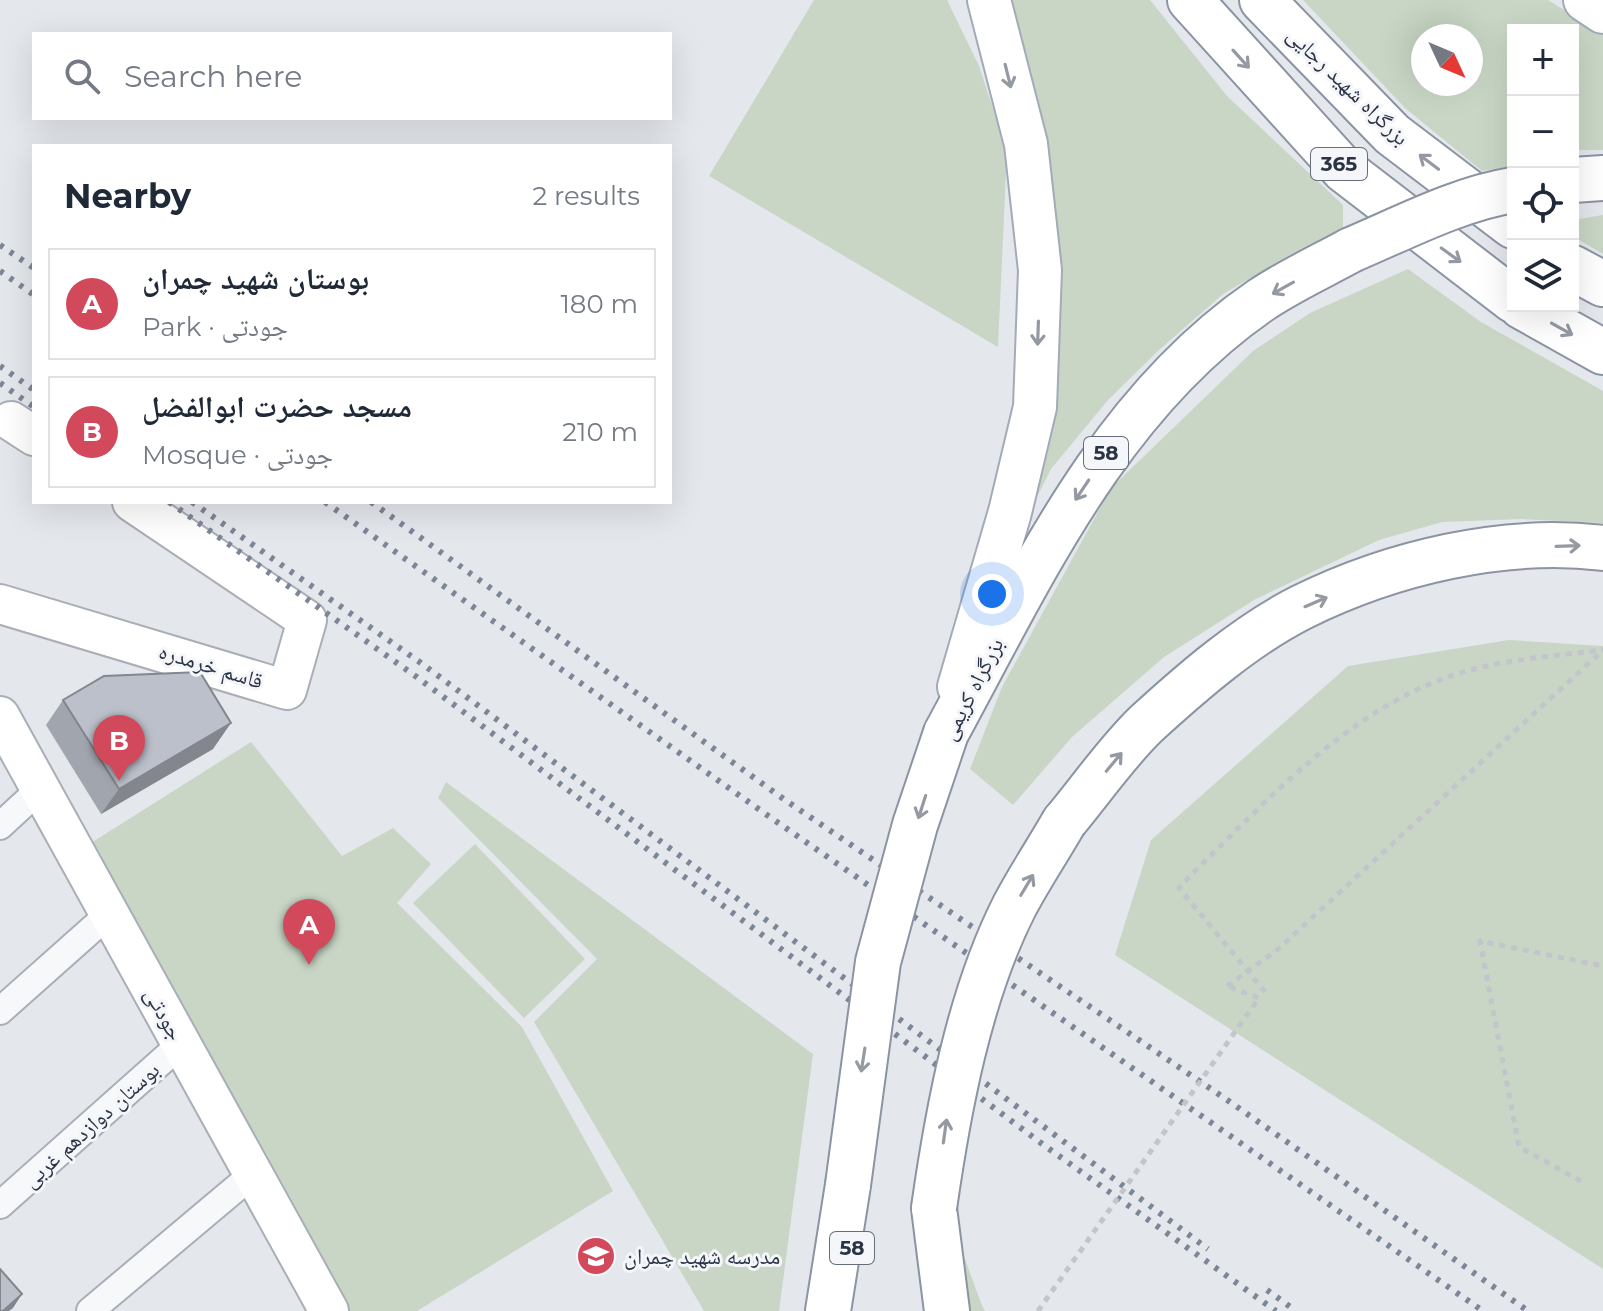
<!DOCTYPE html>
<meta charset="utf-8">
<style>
body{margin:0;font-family:Montserrat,"Noto Naskh Arabic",sans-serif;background:#f2f2f3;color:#1f2937}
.controls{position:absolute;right:24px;top:24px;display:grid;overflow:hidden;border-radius:0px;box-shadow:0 8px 32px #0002}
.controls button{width:72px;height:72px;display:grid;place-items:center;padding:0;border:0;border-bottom:2px solid #e0e1e3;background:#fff;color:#1f2937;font:40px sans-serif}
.compass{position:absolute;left:1411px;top:24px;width:72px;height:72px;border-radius:50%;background:#fff;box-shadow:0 8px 32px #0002;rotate:134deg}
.you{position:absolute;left:992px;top:594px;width:28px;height:28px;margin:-20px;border:6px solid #fff;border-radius:50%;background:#1a73e8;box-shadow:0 0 0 12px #1a73e833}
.badge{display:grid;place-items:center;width:52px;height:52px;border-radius:50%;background:#d1495b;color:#fff;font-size:26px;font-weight:700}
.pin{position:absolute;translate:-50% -66px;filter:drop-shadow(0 2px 4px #0008)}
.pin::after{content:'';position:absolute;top:42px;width:28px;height:24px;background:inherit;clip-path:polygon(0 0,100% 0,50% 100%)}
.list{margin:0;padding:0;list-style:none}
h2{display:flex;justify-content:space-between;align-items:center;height:104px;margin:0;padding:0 32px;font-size:34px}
h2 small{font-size:26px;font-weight:400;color:#747a83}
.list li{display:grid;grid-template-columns:52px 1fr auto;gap:24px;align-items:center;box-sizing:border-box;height:112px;margin:0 16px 16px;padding:0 16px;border:2px solid #e0e1e3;border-radius:0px}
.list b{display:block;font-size:30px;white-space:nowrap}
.list p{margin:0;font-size:26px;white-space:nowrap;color:#747a83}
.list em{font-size:26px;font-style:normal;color:#747a83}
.icon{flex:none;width:44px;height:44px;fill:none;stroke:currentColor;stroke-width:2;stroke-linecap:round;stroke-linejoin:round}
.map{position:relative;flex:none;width:1603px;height:1311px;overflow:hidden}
.search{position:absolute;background:#fff;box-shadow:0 8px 32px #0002;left:32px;top:32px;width:640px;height:88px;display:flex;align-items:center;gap:20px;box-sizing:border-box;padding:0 28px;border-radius:0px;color:#747a83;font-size:30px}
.panel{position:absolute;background:#fff;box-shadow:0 8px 32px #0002;left:32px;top:144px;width:640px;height:360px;border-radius:0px}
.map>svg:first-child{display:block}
.green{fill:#c9d6c5;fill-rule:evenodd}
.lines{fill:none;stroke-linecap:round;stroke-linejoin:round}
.street-casing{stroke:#a9aeb7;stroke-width:30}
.secondary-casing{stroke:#a9aeb7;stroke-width:42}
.primary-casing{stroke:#a3abb8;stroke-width:46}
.highway-casing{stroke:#8b94a3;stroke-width:48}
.path{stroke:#c2c5cb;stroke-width:5;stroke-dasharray:6 6;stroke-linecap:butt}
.street{stroke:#f7f8fa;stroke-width:26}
.secondary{stroke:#fff;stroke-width:38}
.primary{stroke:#fff;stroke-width:42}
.highway{stroke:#fff;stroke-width:44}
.rail{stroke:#7d8696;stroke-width:6;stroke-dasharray:4 8;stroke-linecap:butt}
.highway-bridge-casing{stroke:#8b94a3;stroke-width:48;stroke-linecap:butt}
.path-bridge{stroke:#c2c5cb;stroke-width:5;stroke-dasharray:6 6;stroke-linecap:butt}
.highway-bridge{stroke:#fff;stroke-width:44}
.wall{fill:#a1a5ae}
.shaded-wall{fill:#83868d}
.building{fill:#bbc0ca;stroke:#83868d;stroke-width:2}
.oneway{stroke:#959aa2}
.labels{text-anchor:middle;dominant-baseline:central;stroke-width:6;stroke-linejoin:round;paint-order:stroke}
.shield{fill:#f4f6f9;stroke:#676e7b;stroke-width:2}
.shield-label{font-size:20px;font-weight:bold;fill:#2b3445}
.street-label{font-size:22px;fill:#2b3445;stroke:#f4f6f9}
.poi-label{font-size:22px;fill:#2b3445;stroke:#f4f6f9;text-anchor:start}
</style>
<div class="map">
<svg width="1603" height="1311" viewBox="0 0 1603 1311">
<rect width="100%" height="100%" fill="#e4e7ec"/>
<g class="green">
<polygon points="814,0 947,0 979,66 1007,151 998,347 709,176"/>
<polygon points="1000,0 1150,0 1227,96 1343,205 1343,229 1293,253 1223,294 1159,350 1108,400 1051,469 1024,523 1046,411"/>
<path d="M1303,0H1548L1603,34V150H1573V30H1513V166L1482,171L1405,108ZM1423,36H1471V84H1423Z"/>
<polygon points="1603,215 1603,254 1573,236 1573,220"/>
<polygon points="1408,269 1481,322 1603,391 1603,523 1521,519 1442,522 1379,540 1254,600 1164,657 1072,737 1013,805 970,769 1002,687 1111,488 1253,351 1310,313"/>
<polygon points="1509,640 1603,646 1603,1269 1115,955 1151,840 1348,666"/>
<polygon points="251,742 342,856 393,828 431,864 397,903 522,1027 613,1191 417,1311 346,1311 91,843"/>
<polygon points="446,782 813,1054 779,1311 704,1311 534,1022 597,959 438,798"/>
<polygon points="475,844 585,959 524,1018 413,903"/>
<polygon points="962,1251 981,1303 985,1311 963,1311 959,1288"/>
</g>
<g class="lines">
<defs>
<g id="street">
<polyline points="0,826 40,789"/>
<polyline points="0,1011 109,914"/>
<polyline points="0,1205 181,1044"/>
<polyline points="90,1311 253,1174"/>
</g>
<g id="secondary">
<polyline points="11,421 34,436"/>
<polyline points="0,604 287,690 307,620 132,502"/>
<polyline points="0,716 329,1311"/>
</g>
<g id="primary">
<polyline points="1585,0 1603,12"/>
<polyline points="959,687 1010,512 1035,407 1040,270 1026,144 989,0"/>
</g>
<g id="highway">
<polyline points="1190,0 1344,170 1513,300"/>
<polyline points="1262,0 1392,134 1513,226"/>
<polyline points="1573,180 1603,178"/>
<polyline points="1573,268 1603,284"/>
<polyline points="1521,306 1603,352"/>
<path d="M946,733C1032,575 1108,405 1261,300C1289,281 1322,266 1351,250"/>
<path d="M1064,822C1091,790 1116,753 1146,724C1192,682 1246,635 1302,607C1391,563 1503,536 1603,548"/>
<polyline points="934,1208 947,1311"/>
<polyline points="828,1311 848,1185"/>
</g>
</defs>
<use href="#street" class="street-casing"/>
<use href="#secondary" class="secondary-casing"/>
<use href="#primary" class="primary-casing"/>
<use href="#highway" class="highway-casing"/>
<g class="path">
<polyline points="1227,986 1277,950 1602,651"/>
<path d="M1265,992L1179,888L1192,874C1276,792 1363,694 1482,667C1521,658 1563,655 1603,650"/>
<polyline points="1581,1181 1519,1147 1480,941 1603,966"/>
</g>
<use href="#street" class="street"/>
<use href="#secondary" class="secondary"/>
<use href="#primary" class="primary"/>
<use href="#highway" class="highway"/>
<g class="rail">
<polyline points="0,245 34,268"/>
<polyline points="0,271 34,295"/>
<polyline points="0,366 34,390"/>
<polyline points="0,383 34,407"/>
<polyline points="169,502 414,675 1045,1146 1276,1311"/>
<polyline points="192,502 421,663 1208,1249"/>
<polyline points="325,502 767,815 1483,1311"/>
<polyline points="371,502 785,800 1223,1097 1528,1311"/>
<polyline points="1267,1290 1296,1311"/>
</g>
<defs>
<g id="highway-bridge">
<path d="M1351,250C1403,228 1458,199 1513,190"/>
<polyline points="848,1185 878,962 915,825 946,733"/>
<path d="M934,1208C948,1110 969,996 1014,907C1029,878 1048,850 1064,822"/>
</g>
</defs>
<use href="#highway-bridge" class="highway-bridge-casing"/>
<polyline class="path-bridge" points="1038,1311 1259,998 1227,986"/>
<use href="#highway-bridge" class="highway-bridge"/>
</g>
<polygon class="wall" points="63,700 213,749 101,814 46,725"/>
<g class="shaded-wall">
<polygon points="231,723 213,749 101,814 119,789"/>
<polygon points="22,1294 13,1308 9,1311 3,1311"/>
</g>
<g class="building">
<polygon points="200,672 231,723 119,789 63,700 104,676"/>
<polygon points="0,1269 22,1294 3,1311 0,1311"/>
</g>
<defs><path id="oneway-shaft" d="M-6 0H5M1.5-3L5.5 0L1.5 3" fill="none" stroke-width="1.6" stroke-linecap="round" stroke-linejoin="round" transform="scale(2)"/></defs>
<g class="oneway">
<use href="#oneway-shaft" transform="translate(1241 59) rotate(48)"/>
<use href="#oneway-shaft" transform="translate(1008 76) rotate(76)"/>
<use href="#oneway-shaft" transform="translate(1429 162) rotate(-143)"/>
<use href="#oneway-shaft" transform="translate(1451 255) rotate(36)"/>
<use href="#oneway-shaft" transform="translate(1283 288) rotate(151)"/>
<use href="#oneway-shaft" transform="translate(1562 329) rotate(29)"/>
<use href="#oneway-shaft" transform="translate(1038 333) rotate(92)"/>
<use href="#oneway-shaft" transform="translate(1082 490) rotate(124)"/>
<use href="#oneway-shaft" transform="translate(1568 546) rotate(-2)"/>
<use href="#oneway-shaft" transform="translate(1316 602) rotate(-23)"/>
<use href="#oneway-shaft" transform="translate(1114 762) rotate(-50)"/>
<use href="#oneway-shaft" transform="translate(922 807) rotate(108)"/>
<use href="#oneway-shaft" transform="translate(1027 885) rotate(-59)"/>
<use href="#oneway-shaft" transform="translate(863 1060) rotate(99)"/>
<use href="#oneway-shaft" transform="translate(945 1131) rotate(-82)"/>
</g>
<defs>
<symbol id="school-disc" viewBox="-11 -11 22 22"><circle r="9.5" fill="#d1495b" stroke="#f4f6f9"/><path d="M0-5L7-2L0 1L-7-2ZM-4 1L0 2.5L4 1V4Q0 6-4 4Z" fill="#fff"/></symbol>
</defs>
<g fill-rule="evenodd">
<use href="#school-disc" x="574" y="1234" width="44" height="44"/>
</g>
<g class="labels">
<g class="shield">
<rect x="1311" y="148" width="56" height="32" rx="6"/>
<rect x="1084" y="437" width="44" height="32" rx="6"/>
<rect x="830" y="1232" width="44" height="32" rx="6"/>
</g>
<g class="shield-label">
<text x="1339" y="164">365</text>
<text x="1106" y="453">58</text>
<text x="852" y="1248">58</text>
</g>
<g class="street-label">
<text transform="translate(1348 86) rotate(44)">بزرگراه شهید رجایی</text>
<text transform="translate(211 666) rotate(17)">قاسم خرمدره</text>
<text transform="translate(972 689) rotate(-63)">بزرگراه کریمی</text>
<text transform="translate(164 1014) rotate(61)">جودتی</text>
<text transform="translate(91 1125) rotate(-42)">بوستان دوازدهم غربی</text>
</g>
<g class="poi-label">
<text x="624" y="1256">مدرسه شهید چمران</text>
</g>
</g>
</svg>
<div class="controls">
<button>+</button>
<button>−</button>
<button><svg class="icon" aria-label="locate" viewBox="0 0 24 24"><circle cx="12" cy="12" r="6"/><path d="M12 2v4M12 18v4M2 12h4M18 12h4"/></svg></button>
<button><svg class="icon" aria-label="layers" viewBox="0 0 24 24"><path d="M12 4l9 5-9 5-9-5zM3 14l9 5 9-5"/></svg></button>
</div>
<svg class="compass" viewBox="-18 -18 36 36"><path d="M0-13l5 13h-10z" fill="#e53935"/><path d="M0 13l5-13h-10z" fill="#747a83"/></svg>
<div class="you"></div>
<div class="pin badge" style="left:309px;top:965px">A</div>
<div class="pin badge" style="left:119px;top:781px">B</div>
<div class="search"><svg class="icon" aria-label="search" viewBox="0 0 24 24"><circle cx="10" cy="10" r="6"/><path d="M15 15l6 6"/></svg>Search here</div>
<section class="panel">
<h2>Nearby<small>2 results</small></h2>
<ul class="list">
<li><span class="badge">A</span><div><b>بوستان شهید چمران</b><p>Park · جودتی</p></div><em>180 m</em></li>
<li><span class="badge">B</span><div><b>مسجد حضرت ابوالفضل</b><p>Mosque · جودتی</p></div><em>210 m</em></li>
</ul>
</section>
</div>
